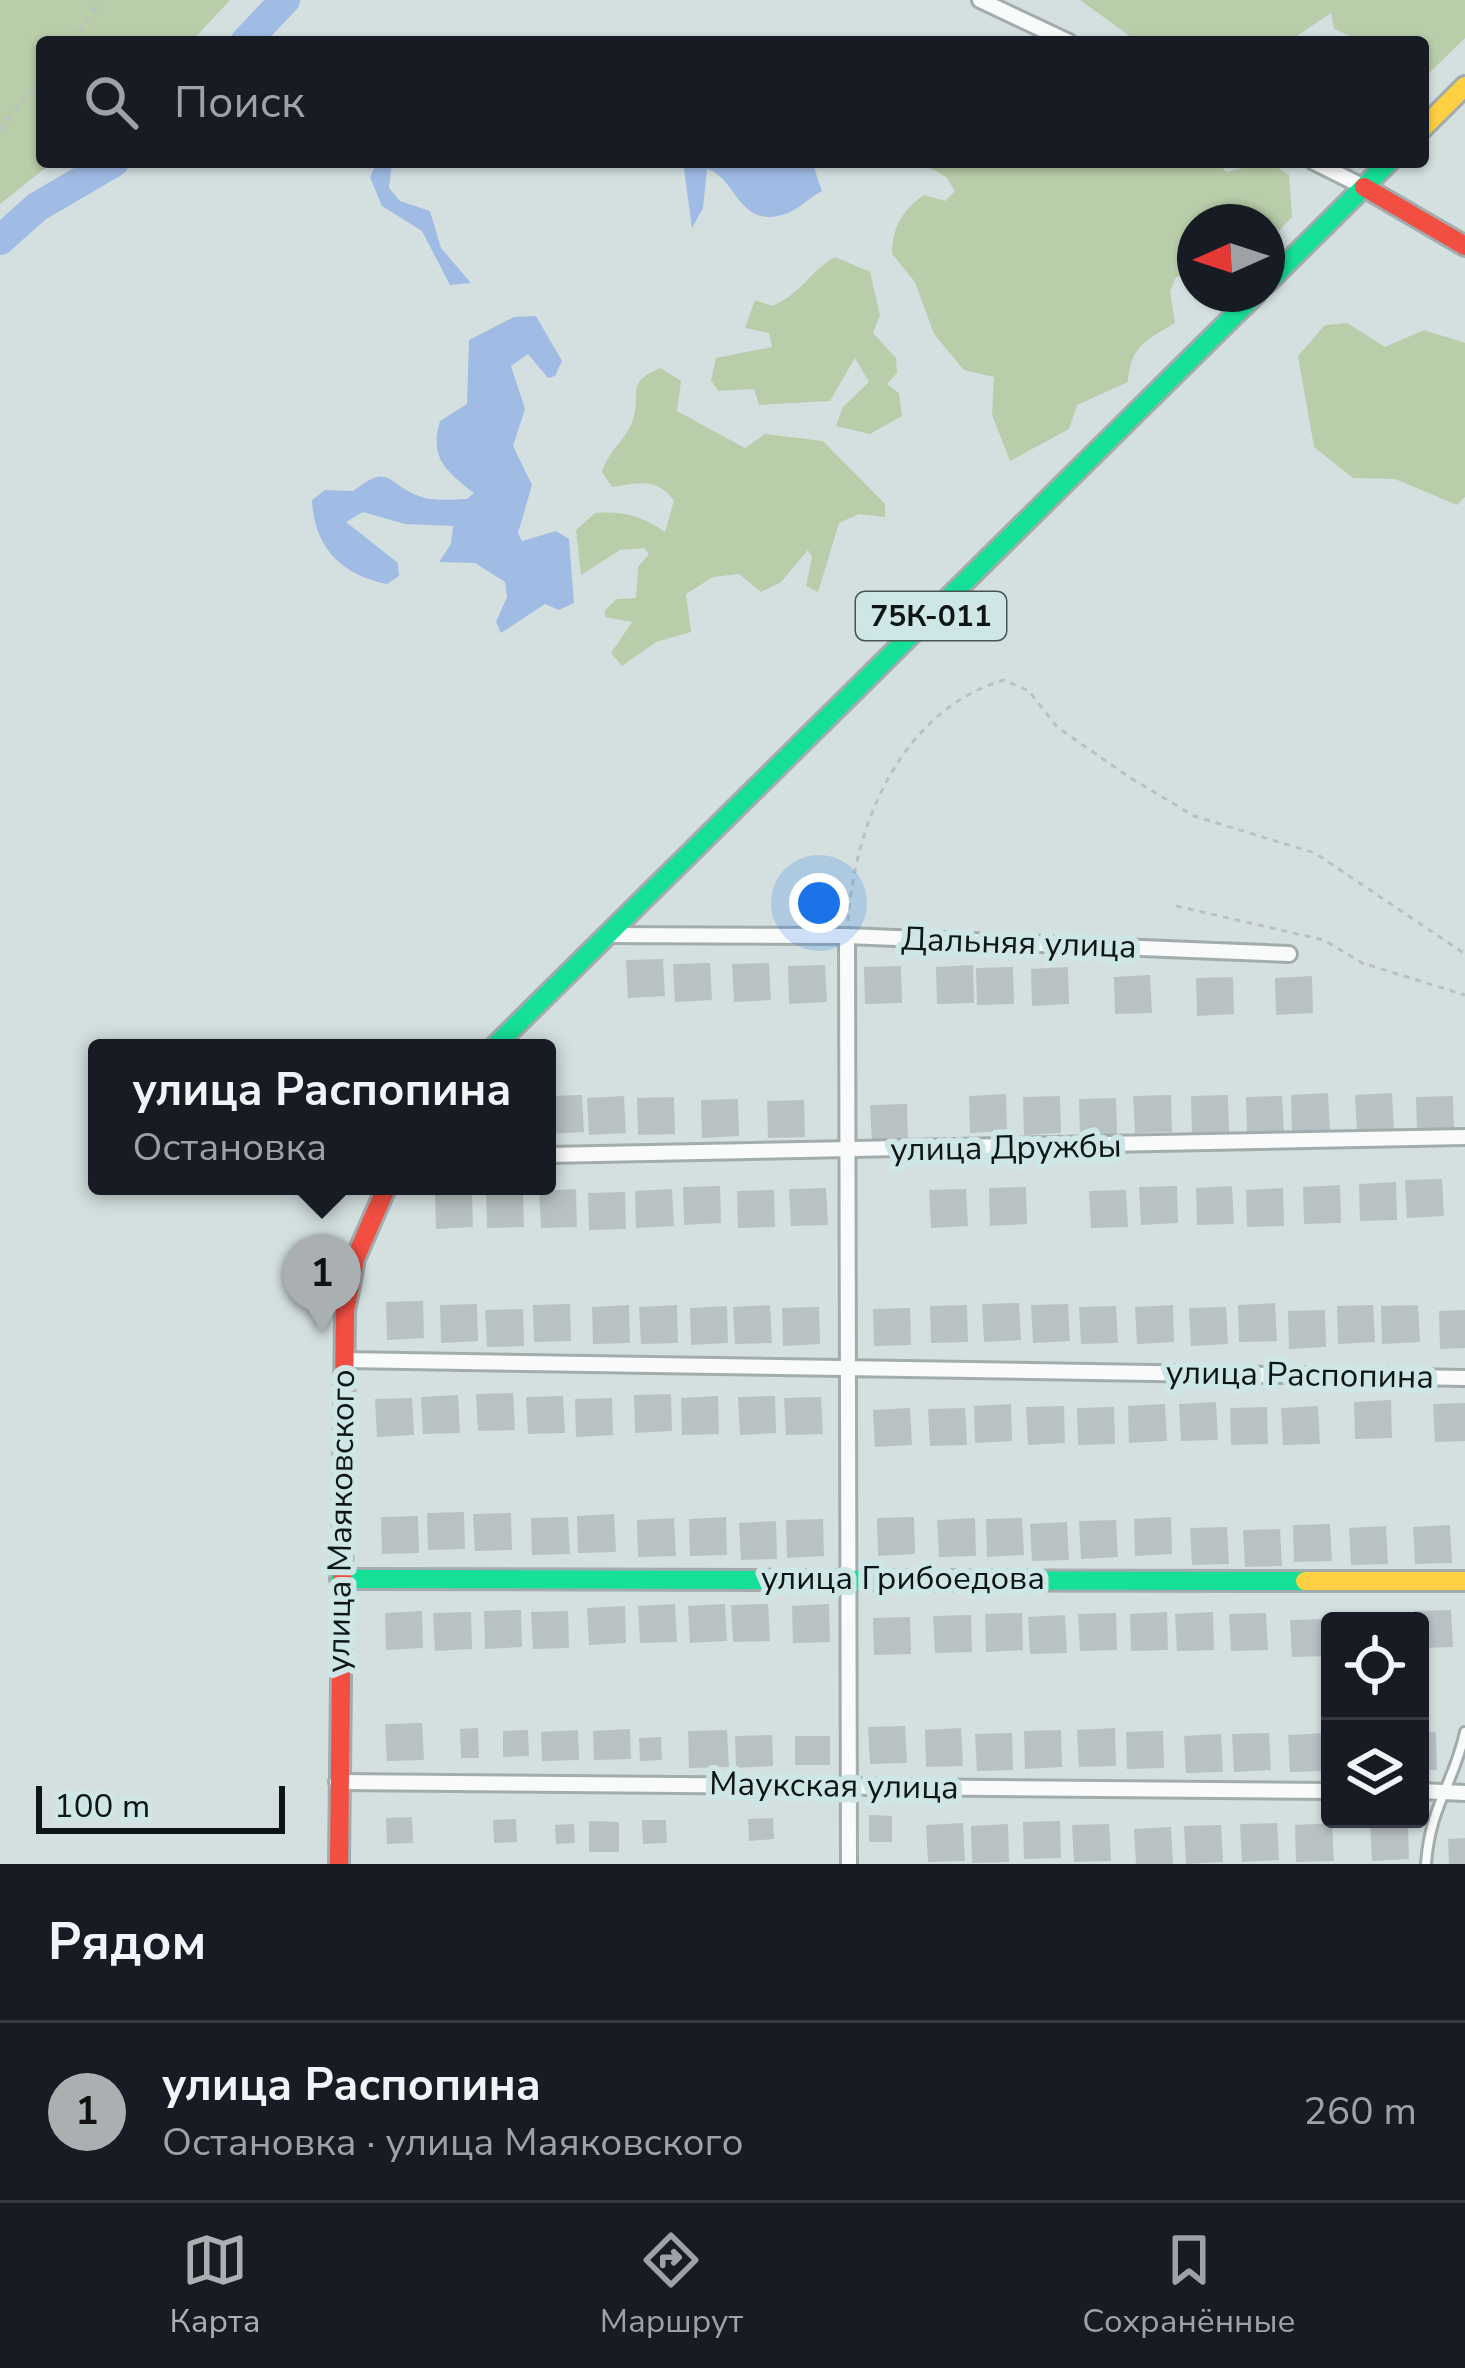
<!DOCTYPE html>
<html lang="ru">
<meta charset="utf-8">
<style>
body{margin:0;font-family:"Nunito Sans",sans-serif;background:#20242c;color:#f1f3f6}
.controls{position:absolute;right:36px;bottom:36px;display:grid;overflow:hidden;border-radius:12px;box-shadow:0 3px 9px #0004}
.controls button{width:108px;height:108px;display:grid;place-items:center;padding:0;border:0;border-bottom:3px solid #363941;background:#171b24;color:#f1f3f6;font:60px sans-serif}
.compass{position:absolute;left:1177px;top:204px;width:108px;height:108px;border-radius:50%;background:#171b24;box-shadow:0 3px 9px #0004;rotate:267deg}
.scale{position:absolute;left:36px;bottom:30px;width:249px;box-sizing:border-box;padding-left:12px;border:6px solid #0d1515;border-top:0;font-size:33px;line-height:42px;white-space:nowrap;color:#0d1515;-webkit-text-stroke:9px #cee6e5;paint-order:stroke}
.you{position:absolute;left:819px;top:903px;width:42px;height:42px;margin:-30px;border:9px solid #fff;border-radius:50%;background:#1a73e8;box-shadow:0 0 0 18px #1a73e833}
.badge{display:grid;place-items:center;width:78px;height:78px;border-radius:50%;background:#aaafb1;color:#111;font-size:39px;font-weight:700}
.pin{position:absolute;translate:-50% -99px;filter:drop-shadow(0 3px 6px #0008)}
.pin::after{content:'';position:absolute;top:63px;width:42px;height:36px;background:inherit;clip-path:polygon(0 0,100% 0,50% 100%)}
.popup{position:absolute;left:88px;top:1039px;width:468px;height:156px;box-sizing:border-box;display:grid;place-content:center;border-radius:12px;background:#171b24;filter:drop-shadow(0 3px 9px #0005);font-size:39px;white-space:nowrap;color:#9ea1a6}
.popup b{font-size:45px;color:#f1f3f6}
.popup::after{content:'';position:absolute;left:50%;top:100%;margin-left:-24px;border:24px solid transparent;border-top-color:#171b24}
.list{margin:0;padding:0;list-style:none}
h2{display:flex;justify-content:space-between;align-items:center;height:156px;margin:0;padding:0 48px;font-size:51px}
h2 small{font-size:39px;font-weight:400;color:#9ea1a6}
.list li{display:grid;grid-template-columns:78px 1fr auto;gap:36px;align-items:center;box-sizing:border-box;height:180px;padding:0 48px;border-top:3px solid #363941}
.list b{display:block;font-size:45px;white-space:nowrap}
.list p{margin:0;font-size:39px;white-space:nowrap;color:#9ea1a6}
.list em{font-size:39px;font-style:normal;color:#9ea1a6}
.icon{flex:none;width:66px;height:66px;fill:none;stroke:currentColor;stroke-width:2;stroke-linecap:round;stroke-linejoin:round}
.map{position:relative;flex:none;width:1465px;height:1864px;overflow:hidden}
.search{position:absolute;background:#171b24;box-shadow:0 3px 9px #0004;left:36px;right:36px;top:36px;height:132px;display:flex;align-items:center;gap:30px;box-sizing:border-box;padding:0 42px;border-radius:12px;color:#9ea1a6;font-size:45px}
.sheet{height:336px;background:#171b24}
nav{display:flex;justify-content:space-around;align-items:center;box-sizing:border-box;height:168px;border-top:3px solid #363941;background:#171b24;font-size:33px;color:#9ea1a6}
nav a{display:grid;justify-items:center;gap:6px}
nav .on{color:#aaafb1}
.map>svg:first-child{display:block}
.green{fill:#b8cdaa}
.water{fill:#a0bce5}
.lines{fill:none;stroke-linecap:round;stroke-linejoin:round}
.river{stroke:#a0bce5;stroke-width:30}
.building{fill:#b8c1c3}
.lane-casing{stroke:#a2acac;stroke-width:14}
.street-casing{stroke:#a2acac;stroke-width:20}
.fast-casing{stroke:#a2acac;stroke-width:24}
.slow-casing{stroke:#a2acac;stroke-width:24}
.jam-casing{stroke:#a2acac;stroke-width:24}
.path{stroke:#bbc0c0;stroke-width:3;stroke-dasharray:6 6;stroke-linecap:butt}
.lane{stroke:#f9fafa;stroke-width:8}
.street{stroke:#f9fafa;stroke-width:14}
.fast{stroke:#16e098;stroke-width:18}
.slow{stroke:#ffcf43;stroke-width:18}
.jam{stroke:#f24e42;stroke-width:18}
.labels{text-anchor:middle;dominant-baseline:central;stroke-width:12;stroke-linejoin:round;paint-order:stroke}
.shield{fill:#cee6e5;stroke:#475453;stroke-width:3}
.shield-label{font-size:30px;font-weight:bold;fill:#0d1515}
.street-label{font-size:33px;fill:#0d1515;stroke:#cee6e5}
</style>
<div class="map">
<svg width="1465" height="1864" viewBox="0 0 1465 1864">
<rect width="100%" height="100%" fill="#d4e0e0"/>
<g class="green">
<polygon points="0,0 230,0 191,42 42,42 42,162 53,162 0,204"/>
<polygon points="1080,0 1465,0 1465,38 1423,79 1423,42 1365,42 1334,29 1331,13 1288,42 1138,42"/>
<path d="M920,162H1218L1226,172L1269,162L1289,175L1292,217L1267,243V222H1195V271L1176,277L1170,291L1175,323C1146,340 1130,347 1128,382L1077,405L1069,429L1010,461L992,415L994,377L964,370L934,334L915,282L892,254C892,228 902,210 924,195L945,201L955,191L946,177Z"/>
<path d="M835,257L870,272L880,315L873,333L896,358L897,373L887,384L899,393L902,416L870,434L836,426L843,407L869,382L855,358L830,401L759,405L754,389L718,391L711,380L716,358L772,347L769,333L745,328L755,300L772,306C800,295 810,271 835,257Z"/>
<polygon points="1347,323 1385,347 1424,330 1465,343 1465,497 1457,505 1395,479 1353,478 1314,447 1298,356 1325,325"/>
<path d="M661,368L681,381L677,411L745,448L765,434L823,441L885,504V517L859,514L839,523L818,592L806,586L812,557L808,550L781,582L761,592L739,574L713,577L686,594L691,632L656,642L622,666L611,653L632,622L605,617V610L617,599L636,598L638,567L649,554L644,548L620,550L581,575L576,530L595,513C625,511 641,516 665,532L674,501C657,477 639,483 612,487L602,472C608,451 625,441 632,422C643,396 623,382 661,368Z"/>
</g>
<g class="water">
<polygon points="377,162 392,162 389,188 400,201 430,211 441,248 471,283 450,285 422,231 382,206 370,177"/>
<path d="M683,162H812L822,191C810,197 800,208 788,213C738,232 737,177 707,169L703,208L692,228Z"/>
<path d="M536,316L562,361L555,376L548,378L528,354L511,366L525,409L513,446L532,485L518,533L522,541L556,531L569,539L574,603L559,610L545,604L501,633L496,622L507,597L505,582L475,563L439,562L451,544L453,526L405,524L363,512L346,522L398,563L399,576L387,584C341,575 314,547 312,500L325,490L353,491C391,462 385,483 419,496C432,502 453,499 467,499L474,493C446,471 429,458 440,421L467,404L469,340L514,317Z"/>
</g>
<g class="lines">
<g class="river">
<polyline points="245,42 285,0"/>
<polyline points="0,240 37,207 114,162"/>
</g>
</g>
<g class="building">
<polygon points="663,959 665,996 628,998 626,960"/>
<polygon points="710,963 712,1000 675,1002 673,964"/>
<polygon points="769,963 771,1000 734,1002 732,964"/>
<polygon points="825,965 827,1002 789,1004 788,966"/>
<polygon points="973,965 974,1003 937,1004 936,967"/>
<polygon points="901,966 902,1003 865,1004 864,967"/>
<polygon points="1013,967 1014,1004 977,1005 976,968"/>
<polygon points="1068,967 1069,1004 1032,1006 1031,969"/>
<polygon points="1150,975 1152,1013 1115,1014 1114,977"/>
<polygon points="1312,976 1313,1013 1276,1015 1275,978"/>
<polygon points="1233,977 1234,1014 1197,1016 1196,978"/>
<polygon points="1328,1093 1330,1131 1292,1132 1291,1095"/>
<polygon points="1392,1093 1394,1131 1357,1132 1355,1095"/>
<polygon points="1006,1094 1007,1131 970,1133 969,1096"/>
<polygon points="582,1095 584,1132 547,1134 547,1096"/>
<polygon points="1171,1095 1172,1132 1135,1133 1133,1096"/>
<polygon points="1228,1095 1229,1132 1192,1134 1191,1096"/>
<polygon points="624,1096 626,1133 589,1135 587,1098"/>
<polygon points="1060,1096 1061,1133 1024,1135 1023,1097"/>
<polygon points="1282,1096 1284,1133 1247,1134 1246,1097"/>
<polygon points="1453,1096 1454,1133 1417,1135 1416,1097"/>
<polygon points="674,1097 675,1134 638,1135 637,1098"/>
<polygon points="1116,1098 1117,1135 1080,1136 1079,1099"/>
<polygon points="738,1099 739,1136 702,1138 701,1100"/>
<polygon points="804,1100 805,1137 768,1138 767,1101"/>
<polygon points="907,1104 908,1141 872,1143 870,1105"/>
<polygon points="1442,1179 1444,1216 1407,1218 1405,1180"/>
<polygon points="1396,1182 1397,1220 1360,1221 1359,1184"/>
<polygon points="1340,1185 1341,1223 1304,1224 1303,1187"/>
<polygon points="720,1186 721,1223 684,1225 683,1187"/>
<polygon points="1177,1186 1178,1223 1141,1225 1139,1187"/>
<polygon points="1232,1186 1234,1224 1197,1225 1196,1188"/>
<polygon points="1026,1187 1027,1224 990,1226 989,1188"/>
<polygon points="826,1188 828,1225 791,1226 789,1189"/>
<polygon points="1283,1188 1284,1226 1247,1227 1246,1190"/>
<polygon points="576,1189 577,1227 541,1228 539,1191"/>
<polygon points="672,1189 674,1226 636,1228 635,1191"/>
<polygon points="966,1189 968,1226 931,1228 929,1190"/>
<polygon points="472,1190 473,1227 436,1229 435,1191"/>
<polygon points="523,1190 524,1227 487,1228 486,1191"/>
<polygon points="774,1190 775,1227 738,1228 737,1191"/>
<polygon points="1126,1190 1128,1227 1091,1228 1089,1191"/>
<polygon points="625,1192 626,1229 589,1230 588,1193"/>
<polygon points="423,1301 424,1338 387,1340 386,1302"/>
<polygon points="1019,1303 1021,1340 984,1342 982,1304"/>
<polygon points="1275,1303 1277,1341 1239,1342 1238,1305"/>
<polygon points="477,1304 478,1341 441,1343 440,1305"/>
<polygon points="570,1304 571,1341 534,1342 533,1305"/>
<polygon points="1068,1304 1070,1341 1033,1343 1031,1305"/>
<polygon points="629,1305 630,1343 593,1344 592,1307"/>
<polygon points="677,1305 678,1343 641,1344 639,1307"/>
<polygon points="770,1305 772,1343 735,1344 733,1307"/>
<polygon points="967,1305 968,1342 931,1343 930,1306"/>
<polygon points="1173,1305 1174,1342 1137,1344 1135,1307"/>
<polygon points="1373,1305 1375,1342 1338,1344 1337,1306"/>
<polygon points="1418,1305 1420,1342 1382,1344 1381,1306"/>
<polygon points="727,1306 728,1343 691,1345 690,1308"/>
<polygon points="1116,1306 1118,1343 1081,1344 1079,1307"/>
<polygon points="819,1307 820,1344 783,1346 782,1308"/>
<polygon points="1226,1307 1228,1344 1191,1346 1189,1308"/>
<polygon points="910,1308 911,1345 874,1346 873,1309"/>
<polygon points="523,1309 524,1346 487,1347 485,1310"/>
<polygon points="1325,1310 1326,1347 1289,1349 1288,1311"/>
<polygon points="1465,1310 1465,1348 1440,1349 1439,1311"/>
<polygon points="513,1393 515,1430 478,1431 476,1394"/>
<polygon points="671,1394 672,1431 635,1433 634,1395"/>
<polygon points="458,1395 460,1433 423,1434 421,1397"/>
<polygon points="563,1396 565,1433 528,1434 526,1397"/>
<polygon points="718,1396 719,1434 682,1435 681,1398"/>
<polygon points="775,1396 776,1433 740,1435 738,1397"/>
<polygon points="821,1397 823,1434 786,1435 784,1398"/>
<polygon points="412,1398 414,1435 377,1437 375,1399"/>
<polygon points="612,1398 613,1435 576,1437 575,1399"/>
<polygon points="1391,1400 1392,1438 1355,1439 1354,1402"/>
<polygon points="1216,1402 1218,1440 1181,1441 1179,1404"/>
<polygon points="1465,1403 1465,1441 1435,1442 1433,1404"/>
<polygon points="1011,1404 1012,1441 975,1443 974,1406"/>
<polygon points="1165,1404 1167,1441 1129,1443 1128,1406"/>
<polygon points="1064,1406 1065,1443 1028,1445 1026,1407"/>
<polygon points="1318,1406 1320,1444 1283,1445 1281,1408"/>
<polygon points="1114,1407 1115,1444 1078,1445 1077,1408"/>
<polygon points="1267,1407 1268,1444 1231,1445 1230,1408"/>
<polygon points="910,1408 912,1445 875,1447 873,1410"/>
<polygon points="965,1408 967,1445 930,1446 928,1409"/>
<polygon points="464,1512 465,1549 428,1550 427,1513"/>
<polygon points="511,1513 512,1550 475,1551 473,1514"/>
<polygon points="614,1514 616,1552 578,1553 577,1516"/>
<polygon points="418,1516 419,1553 382,1554 381,1517"/>
<polygon points="568,1517 570,1554 532,1555 531,1518"/>
<polygon points="726,1517 727,1555 690,1556 689,1519"/>
<polygon points="914,1517 915,1554 878,1556 877,1518"/>
<polygon points="1171,1517 1172,1554 1135,1556 1134,1519"/>
<polygon points="674,1518 676,1556 638,1557 637,1520"/>
<polygon points="975,1518 976,1556 939,1557 937,1520"/>
<polygon points="1022,1518 1024,1555 987,1557 986,1519"/>
<polygon points="823,1519 824,1556 787,1558 786,1520"/>
<polygon points="1116,1520 1118,1557 1081,1559 1079,1521"/>
<polygon points="776,1521 777,1559 741,1560 739,1523"/>
<polygon points="1067,1522 1069,1560 1032,1561 1030,1524"/>
<polygon points="1330,1524 1332,1561 1294,1562 1293,1525"/>
<polygon points="1450,1525 1452,1563 1415,1564 1413,1527"/>
<polygon points="1386,1526 1388,1564 1351,1565 1349,1528"/>
<polygon points="1227,1527 1229,1564 1192,1565 1190,1528"/>
<polygon points="1280,1529 1282,1566 1245,1567 1243,1530"/>
<polygon points="675,1604 677,1642 640,1643 638,1606"/>
<polygon points="725,1604 727,1641 690,1643 688,1606"/>
<polygon points="768,1604 770,1641 733,1642 731,1605"/>
<polygon points="829,1604 830,1642 793,1643 792,1606"/>
<polygon points="625,1606 626,1643 589,1645 587,1608"/>
<polygon points="521,1610 522,1647 485,1649 484,1611"/>
<polygon points="1451,1610 1453,1647 1420,1648 1414,1611"/>
<polygon points="422,1611 423,1648 386,1650 385,1613"/>
<polygon points="568,1611 569,1648 533,1649 531,1612"/>
<polygon points="471,1612 472,1649 435,1651 433,1613"/>
<polygon points="1167,1612 1168,1650 1131,1651 1130,1614"/>
<polygon points="1213,1612 1214,1650 1177,1651 1175,1614"/>
<polygon points="1022,1613 1023,1650 986,1652 985,1614"/>
<polygon points="1116,1613 1117,1650 1080,1651 1078,1614"/>
<polygon points="1266,1613 1268,1650 1231,1651 1229,1614"/>
<polygon points="971,1615 972,1652 935,1653 933,1616"/>
<polygon points="1065,1615 1067,1653 1030,1654 1028,1617"/>
<polygon points="910,1617 911,1654 874,1655 873,1618"/>
<polygon points="1327,1619 1328,1656 1292,1657 1290,1620"/>
<polygon points="422,1723 424,1760 387,1761 385,1724"/>
<polygon points="905,1726 907,1763 870,1764 868,1727"/>
<polygon points="478,1728 479,1758 461,1758 460,1729"/>
<polygon points="961,1728 963,1766 926,1767 925,1730"/>
<polygon points="1115,1728 1116,1766 1079,1767 1077,1730"/>
<polygon points="630,1729 631,1759 594,1760 593,1731"/>
<polygon points="528,1730 529,1756 503,1757 503,1731"/>
<polygon points="578,1730 579,1760 542,1761 541,1732"/>
<polygon points="727,1730 729,1767 689,1768 688,1731"/>
<polygon points="1061,1730 1062,1767 1025,1769 1024,1731"/>
<polygon points="1163,1731 1164,1768 1127,1769 1126,1732"/>
<polygon points="1436,1732 1437,1770 1420,1770 1420,1733"/>
<polygon points="1012,1733 1013,1770 977,1771 975,1734"/>
<polygon points="1269,1733 1271,1770 1234,1772 1232,1734"/>
<polygon points="1325,1733 1326,1771 1290,1772 1288,1735"/>
<polygon points="1221,1734 1223,1772 1186,1773 1184,1736"/>
<polygon points="772,1735 773,1766 736,1768 735,1736"/>
<rect x="795" y="1736" width="35" height="29"/>
<polygon points="661,1737 662,1760 640,1761 639,1738"/>
<polygon points="869,1815 892,1816 892,1842 869,1842"/>
<polygon points="412,1817 413,1843 387,1844 386,1818"/>
<polygon points="773,1818 774,1839 749,1841 748,1819"/>
<polygon points="516,1819 517,1842 494,1843 493,1820"/>
<polygon points="642,1820 666,1820 667,1843 643,1844"/>
<polygon points="589,1821 619,1822 619,1852 589,1852"/>
<polygon points="1060,1821 1061,1858 1024,1859 1023,1822"/>
<polygon points="1408,1822 1409,1859 1372,1861 1370,1823"/>
<polygon points="963,1823 965,1861 928,1862 926,1825"/>
<polygon points="1277,1823 1279,1860 1242,1862 1240,1824"/>
<polygon points="1332,1823 1334,1861 1296,1862 1295,1825"/>
<polygon points="574,1824 575,1843 556,1844 555,1825"/>
<polygon points="1008,1824 1009,1862 972,1863 971,1826"/>
<polygon points="1109,1824 1111,1861 1074,1862 1072,1825"/>
<polygon points="1221,1825 1223,1862 1186,1864 1184,1826"/>
<polygon points="1171,1827 1173,1864 1136,1864 1134,1829"/>
<polygon points="1465,1838 1465,1864 1449,1864 1448,1839"/>
</g>
<g class="lines">
<defs>
<path id="lane" d="M1426,1864C1430,1806 1454,1783 1465,1732"/>
<g id="street">
<polyline points="980,0 1069,42"/>
<polyline points="1314,162 1364,187"/>
<polyline points="605,935 847,936 1289,954"/>
<polyline points="847,936 849,1864"/>
<polyline points="547,1155 1465,1137"/>
<polyline points="344,1360 1465,1378"/>
<polyline points="337,1782 1330,1791"/>
<polyline points="1420,1791 1465,1793"/>
</g>
<g id="fast">
<polyline points="1267,283 1389,162"/>
<polyline points="493,1048 1256,294"/>
<polyline points="340,1579 1305,1581"/>
</g>
<g id="slow">
<polyline points="1423,128 1465,86"/>
<polyline points="1305,1581 1465,1581"/>
</g>
<g id="jam">
<polyline points="1364,187 1465,246"/>
<polyline points="339,1864 345,1311 355,1259 387,1186"/>
</g>
</defs>
<use href="#lane" class="lane-casing"/>
<use href="#street" class="street-casing"/>
<use href="#fast" class="fast-casing"/>
<use href="#slow" class="slow-casing"/>
<use href="#jam" class="jam-casing"/>
<g class="path">
<polyline points="72,42 101,0"/>
<polyline points="0,130 42,76"/>
<polyline points="1176,906 1324,940 1362,963 1465,995"/>
<path d="M848,921C855,822 902,710 1004,680L1029,691L1057,727L1129,777L1194,816L1315,853L1465,954"/>
</g>
<use href="#lane" class="lane"/>
<use href="#street" class="street"/>
<use href="#fast" class="fast"/>
<use href="#slow" class="slow"/>
<use href="#jam" class="jam"/>
</g>
<g class="labels">
<rect class="shield" x="856" y="592" width="150" height="48" rx="9"/>
<g class="shield-label">
<text x="931" y="616">75К-011</text>
</g>
<g class="street-label">
<text transform="translate(1019 943) rotate(2)">Дальняя улица</text>
<text transform="translate(1006 1148) rotate(-1)">улица Дружбы</text>
<text transform="translate(1300 1375) rotate(1)">улица Распопина</text>
<text transform="translate(341 1521) rotate(-89)">улица Маяковского</text>
<text x="903" y="1578">улица Грибоедова</text>
<text transform="translate(834 1786) rotate(1)">Маукская улица</text>
</g>
</g>
</svg>
<div class="controls">
<button><svg class="icon" aria-label="locate" viewBox="0 0 24 24"><circle cx="12" cy="12" r="6"/><path d="M12 2v4M12 18v4M2 12h4M18 12h4"/></svg></button>
<button><svg class="icon" aria-label="layers" viewBox="0 0 24 24"><path d="M12 4l9 5-9 5-9-5zM3 14l9 5 9-5"/></svg></button>
</div>
<svg class="compass" viewBox="-18 -18 36 36"><path d="M0-13l5 13h-10z" fill="#e53935"/><path d="M0 13l5-13h-10z" fill="#9ea1a6"/></svg>
<div class="scale">100 m</div>
<div class="you"></div>
<div class="pin badge" style="left:322px;top:1333px">1</div>
<div class="popup"><b>улица Распопина</b>Остановка</div>
<div class="search"><svg class="icon" aria-label="search" viewBox="0 0 24 24"><circle cx="10" cy="10" r="6"/><path d="M15 15l6 6"/></svg>Поиск</div>
</div>
<section class="sheet">
<h2>Рядом<small></small></h2>
<ul class="list">
<li><span class="badge">1</span><div><b>улица Распопина</b><p>Остановка · улица Маяковского</p></div><em>260 m</em></li>
</ul>
</section>
<nav>
<a class="on"><svg class="icon" aria-label="map" viewBox="0 0 24 24"><path d="M3 6l6-2 6 2 6-2v14l-6 2-6-2-6 2zM9 4v14M15 6v14"/></svg>Карта</a>
<a><svg class="icon" aria-label="directions" viewBox="0 0 24 24"><path d="M12 3l9 9-9 9-9-9zM9 14v-3h6M13 9l2 2-2 2"/></svg>Маршрут</a>
<a><svg class="icon" aria-label="saved" viewBox="0 0 24 24"><path d="M7 4h10v16l-5-4-5 4z"/></svg>Сохранённые</a>
</nav>
